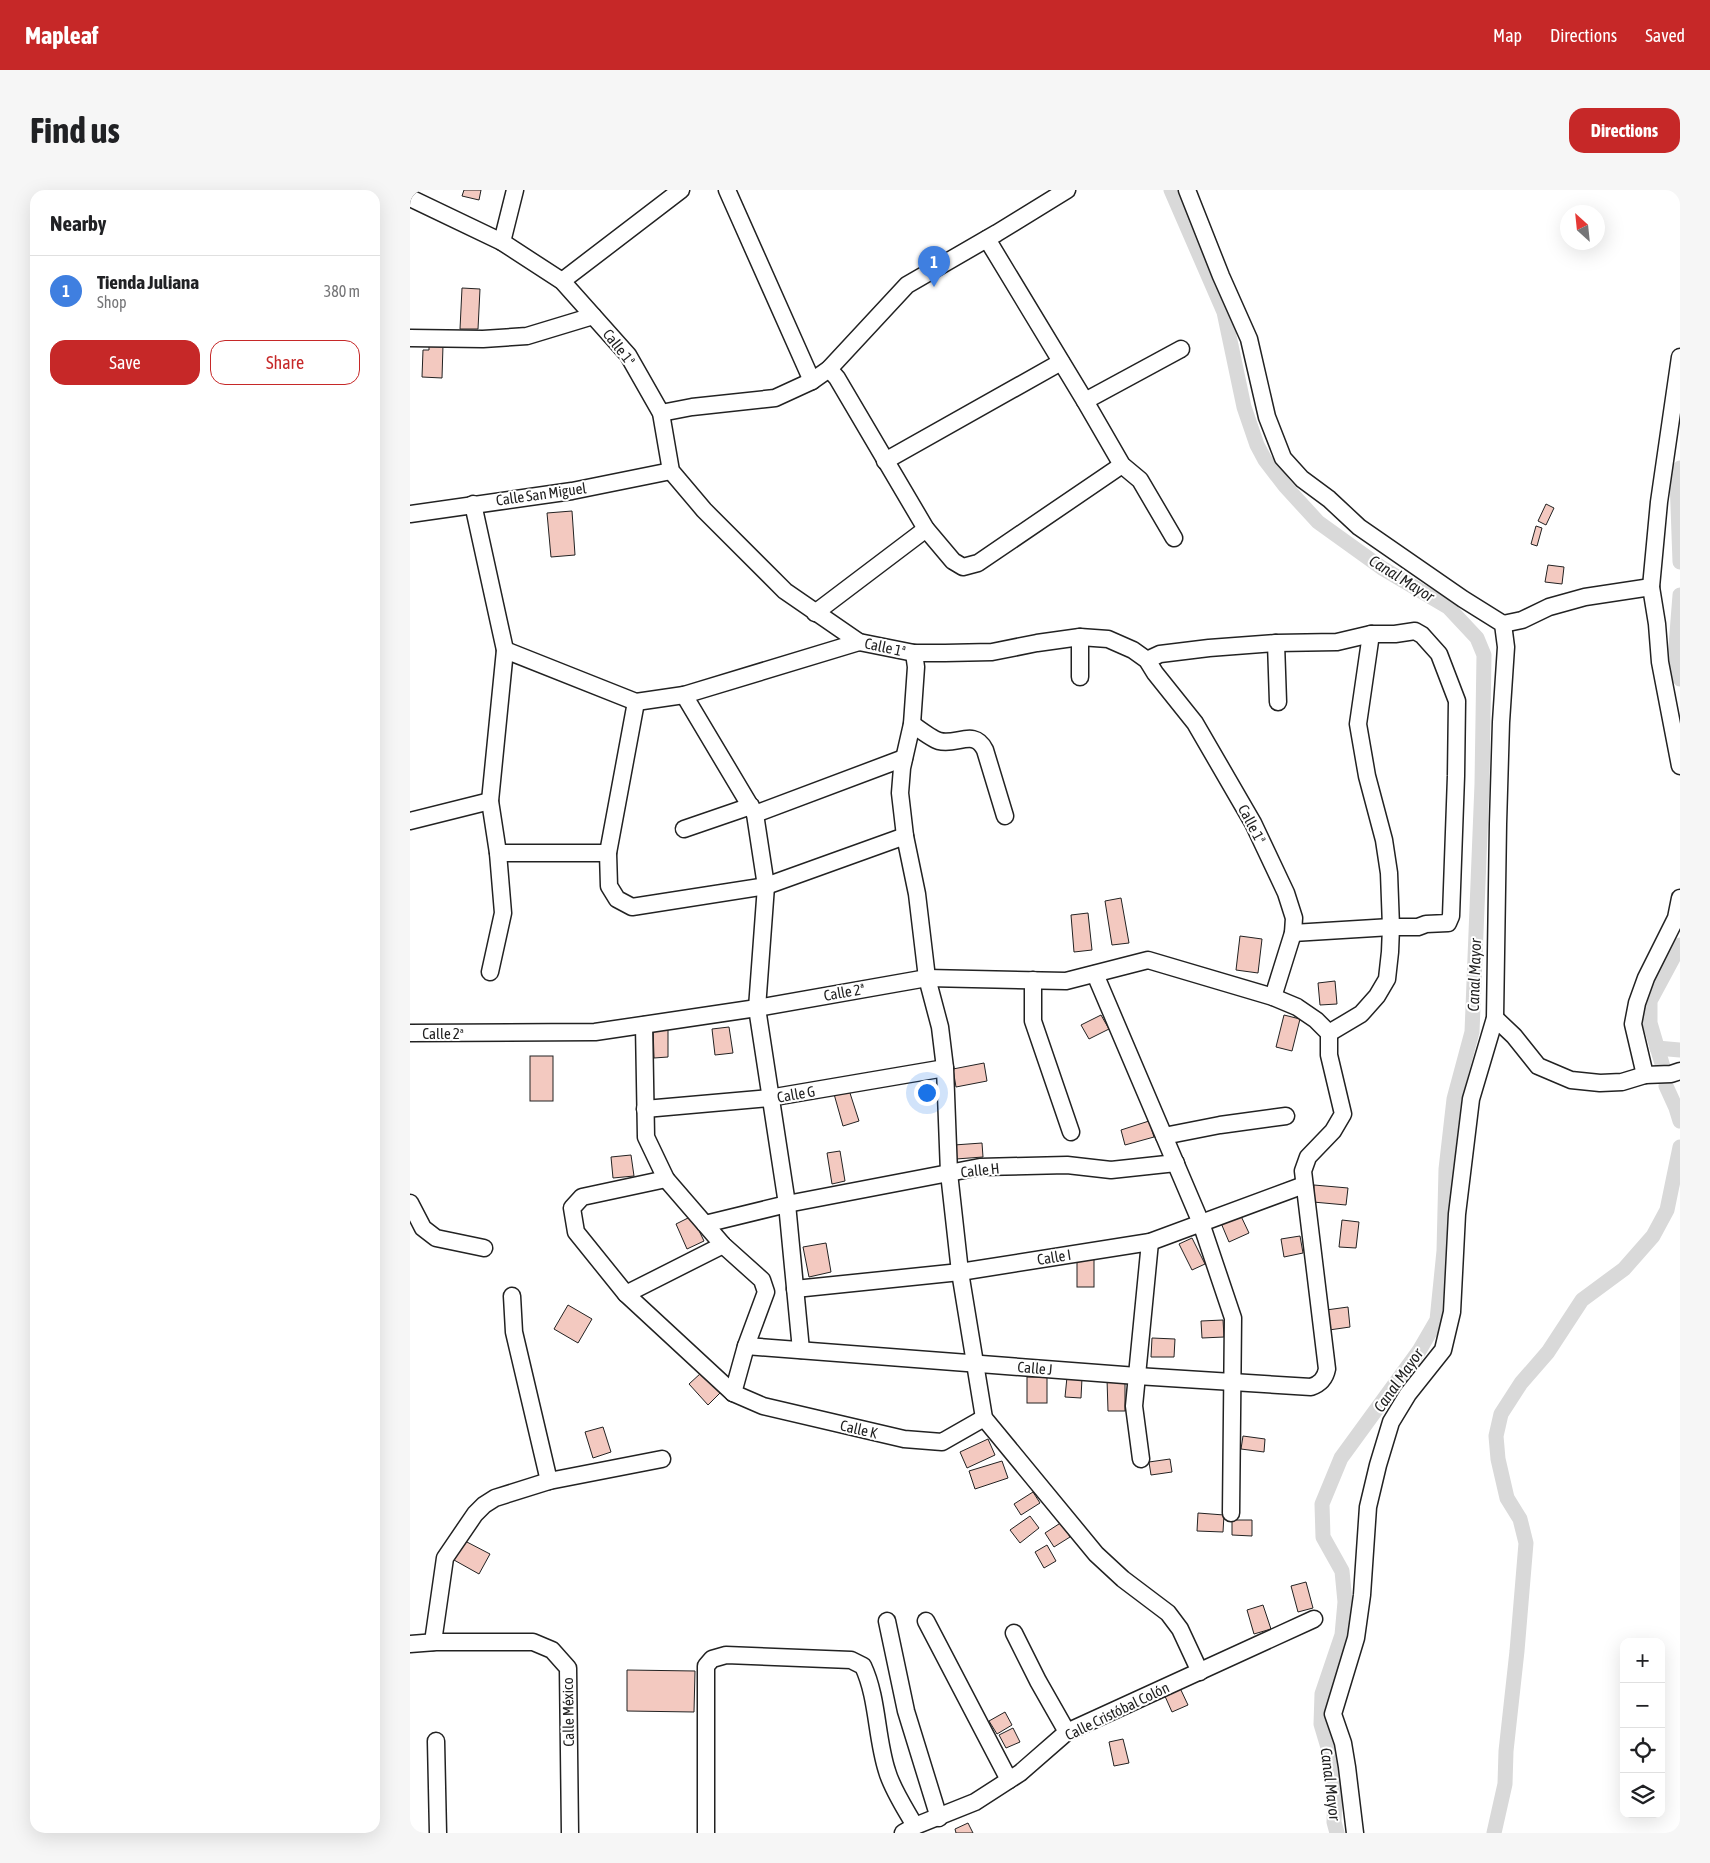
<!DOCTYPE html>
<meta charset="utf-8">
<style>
body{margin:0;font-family:"Asap Condensed",sans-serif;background:#f6f6f6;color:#202124}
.controls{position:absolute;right:15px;bottom:15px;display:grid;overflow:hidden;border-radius:10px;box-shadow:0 5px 20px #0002}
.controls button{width:45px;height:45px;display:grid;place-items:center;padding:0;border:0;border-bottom:1px solid #e0e0e0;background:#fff;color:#202124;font:25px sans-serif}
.compass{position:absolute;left:1150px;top:15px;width:45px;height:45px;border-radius:50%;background:#fff;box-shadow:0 5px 20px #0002;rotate:333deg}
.you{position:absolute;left:516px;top:902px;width:18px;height:18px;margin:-12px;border:4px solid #fff;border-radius:50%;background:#1a73e8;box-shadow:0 0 0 8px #1a73e833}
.badge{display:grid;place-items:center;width:32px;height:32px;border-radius:50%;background:#c62828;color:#fff;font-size:16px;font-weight:700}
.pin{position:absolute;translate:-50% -41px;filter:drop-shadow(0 1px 2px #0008)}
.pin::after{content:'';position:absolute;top:26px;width:18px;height:15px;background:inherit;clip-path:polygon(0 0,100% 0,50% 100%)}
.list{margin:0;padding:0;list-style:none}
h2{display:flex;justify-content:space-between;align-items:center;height:65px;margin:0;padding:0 20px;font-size:21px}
h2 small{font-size:16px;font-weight:400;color:#757577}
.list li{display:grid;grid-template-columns:32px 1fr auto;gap:15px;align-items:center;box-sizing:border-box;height:70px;padding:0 20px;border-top:1px solid #e0e0e0}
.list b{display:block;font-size:19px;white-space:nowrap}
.list p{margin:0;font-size:16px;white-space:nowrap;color:#757577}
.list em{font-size:16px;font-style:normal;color:#757577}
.actions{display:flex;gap:10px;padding:15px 20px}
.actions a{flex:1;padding:11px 0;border:1px solid #c62828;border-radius:15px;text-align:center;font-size:18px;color:#c62828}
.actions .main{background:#c62828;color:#fff}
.icon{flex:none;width:28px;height:28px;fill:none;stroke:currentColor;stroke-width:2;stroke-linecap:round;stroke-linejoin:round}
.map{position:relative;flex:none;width:1270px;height:1643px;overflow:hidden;border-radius:15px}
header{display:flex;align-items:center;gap:30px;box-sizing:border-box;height:70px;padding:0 25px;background:#c62828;color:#fff}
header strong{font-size:24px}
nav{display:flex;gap:28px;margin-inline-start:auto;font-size:18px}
.intro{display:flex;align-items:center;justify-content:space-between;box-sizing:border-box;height:120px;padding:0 30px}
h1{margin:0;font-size:35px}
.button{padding:12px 22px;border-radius:15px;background:#c62828;color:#fff;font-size:18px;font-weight:700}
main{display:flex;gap:30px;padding:0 30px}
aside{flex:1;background:#fff;border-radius:15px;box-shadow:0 5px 20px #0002}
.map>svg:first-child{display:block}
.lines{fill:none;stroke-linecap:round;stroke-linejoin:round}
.canal{stroke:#d9d9d9;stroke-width:15}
.building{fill:#f3c9c0;stroke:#222}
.minor-casing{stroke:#222;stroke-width:19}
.minor{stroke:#fff;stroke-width:16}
.labels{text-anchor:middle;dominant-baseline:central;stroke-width:4;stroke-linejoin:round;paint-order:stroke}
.street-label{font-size:15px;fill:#222;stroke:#fff}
.water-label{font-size:16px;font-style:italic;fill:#222;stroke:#fff}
</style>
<header>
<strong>Mapleaf</strong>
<nav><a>Map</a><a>Directions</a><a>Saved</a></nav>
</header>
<div class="intro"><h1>Find us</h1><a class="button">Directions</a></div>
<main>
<aside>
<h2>Nearby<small></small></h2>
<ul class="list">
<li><span class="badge" style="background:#3f7fe0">1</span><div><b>Tienda Juliana</b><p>Shop</p></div><em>380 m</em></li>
</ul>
<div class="actions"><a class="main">Save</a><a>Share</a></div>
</aside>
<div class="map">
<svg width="1270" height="1643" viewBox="0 0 1270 1643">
<rect width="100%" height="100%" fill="#fff"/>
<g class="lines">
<g class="canal">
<polyline points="761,0 814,122 834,217 847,255 855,270 875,296 908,332 972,378 1038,417 1067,448 1074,465 1072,594 1062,842 1044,909 1036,979 1034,1061 1027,1130 1009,1161 931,1268 912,1314 913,1347 932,1381 935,1412 932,1445 912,1504 911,1534 920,1564 925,1607 924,1632 927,1643"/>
<polyline points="1270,278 1267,289 1270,372"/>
<polyline points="1270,405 1265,468 1270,489"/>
<polyline points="1247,858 1270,860"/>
<polyline points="1253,877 1240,833 1240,811 1270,755"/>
<polyline points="1256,896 1266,918 1270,931"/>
<polyline points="1084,1643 1095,1594 1096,1561 1107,1461 1116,1353 1110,1329 1097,1308 1088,1269 1086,1246 1091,1224 1111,1193 1138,1162 1172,1110 1214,1079 1243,1046 1257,1020 1270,957"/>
</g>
</g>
<g class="building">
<polygon points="54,0 71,0 69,10 52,6"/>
<polygon points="52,98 70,99 68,139 50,139"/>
<polygon points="19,154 33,155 32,188 12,187 13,160 19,160"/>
<polygon points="1136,314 1144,318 1136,335 1128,331"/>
<polygon points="162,321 165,365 141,367 137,323"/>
<polygon points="1126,336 1132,338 1127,356 1121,354"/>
<polygon points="1138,375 1154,377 1152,394 1135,392"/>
<polygon points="711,708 719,753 702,755 695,711"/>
<polygon points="678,723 682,760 664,762 661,725"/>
<polygon points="830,746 852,749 848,783 826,780"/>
<polygon points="925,791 927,814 910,815 908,793"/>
<polygon points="691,825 699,839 679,849 671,835"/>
<polygon points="874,825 890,829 882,861 866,857"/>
<polygon points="243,836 258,836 258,867 244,868"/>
<polygon points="319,837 323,863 305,865 302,839"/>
<rect x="120" y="866" width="23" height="45"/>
<polygon points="574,873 577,891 546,897 543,879"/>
<polygon points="439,900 449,931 433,936 424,904"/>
<polygon points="739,931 744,947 715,955 711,940"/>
<polygon points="572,953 573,967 546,969 544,955"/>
<polygon points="430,961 435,991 422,994 417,963"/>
<polygon points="221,965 224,986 203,988 201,967"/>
<polygon points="904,995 938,998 936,1015 903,1012"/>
<polygon points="830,1024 839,1043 819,1052 811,1033"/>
<polygon points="282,1026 294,1051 277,1059 266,1034"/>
<polygon points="932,1030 949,1032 946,1058 929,1057"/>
<polygon points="890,1046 893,1063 874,1067 871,1049"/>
<polygon points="782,1048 795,1074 782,1080 769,1054"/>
<polygon points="416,1053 421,1082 399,1087 393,1057"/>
<rect x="667" y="1067" width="17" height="30"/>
<polygon points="158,1115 182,1129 168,1153 144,1139"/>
<polygon points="938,1117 940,1137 919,1140 916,1120"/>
<polygon points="813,1130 814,1147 792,1148 791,1131"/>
<polygon points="742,1148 765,1149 764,1167 741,1167"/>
<polygon points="291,1183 310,1203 298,1215 279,1194"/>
<rect x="617" y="1187" width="20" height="26"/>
<polygon points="657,1187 672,1188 671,1208 655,1207"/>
<polygon points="697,1189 715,1189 715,1221 698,1221"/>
<polygon points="193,1237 201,1262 183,1268 175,1242"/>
<polygon points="833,1246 855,1249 854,1262 831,1259"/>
<polygon points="578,1249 585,1265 557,1278 550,1262"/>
<polygon points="760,1269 762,1282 741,1285 739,1272"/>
<polygon points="592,1271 598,1288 565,1299 559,1281"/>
<polygon points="623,1302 630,1313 611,1325 604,1314"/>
<polygon points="788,1323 814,1325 813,1342 787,1341"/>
<polygon points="620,1326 629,1338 610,1353 600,1340"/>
<polygon points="822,1330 842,1330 842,1346 822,1345"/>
<polygon points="652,1332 660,1347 644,1357 635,1343"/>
<polygon points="55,1351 80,1364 69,1384 44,1370"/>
<polygon points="637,1355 646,1371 634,1378 625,1362"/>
<polygon points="896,1392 903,1418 888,1422 881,1396"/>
<polygon points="853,1415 861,1439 844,1444 837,1420"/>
<polygon points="217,1480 285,1481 284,1522 217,1521"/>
<polygon points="770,1498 778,1515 762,1522 754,1504"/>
<polygon points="595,1522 602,1535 587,1544 579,1531"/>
<polygon points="603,1538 610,1552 596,1558 589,1545"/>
<polygon points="713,1549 719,1573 704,1576 699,1552"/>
<polygon points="558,1633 563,1643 546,1643 545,1639"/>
</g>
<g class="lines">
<defs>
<g id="minor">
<polyline points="317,0 402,191"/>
<polyline points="777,0 811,86 839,149 857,227 873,268 892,289 919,309 949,337 1053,409 1093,434 1096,457 1091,532 1088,634 1085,828 1061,909 1047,1024 1042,1122 1033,1160 998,1204 981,1232 968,1275 958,1317 952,1405 946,1448 923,1524 933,1553 937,1577 945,1643"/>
<polyline points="0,8 92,52 152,91 218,165 251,223 261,281 294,320 375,401 449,452 504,463 535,463 582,462 627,453 670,447 698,449 723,460 737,470 745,483 785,533 843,633 876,703 884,728 883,743 863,807"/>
<polyline points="577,49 675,211 712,275 730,290 764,348"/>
<polyline points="92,52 105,0"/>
<polyline points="152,91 271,0"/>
<polyline points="0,148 73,149 117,146 183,126"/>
<polyline points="1270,167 1249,312 1241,397 1247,434 1250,472 1270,576"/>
<polyline points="419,179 427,188 516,339 543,371 553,377 568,373 712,275"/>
<polyline points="675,211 771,159"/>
<polyline points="251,223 282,217 365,208 402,191 419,179 497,95 587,43 657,0"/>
<polyline points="475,271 651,172"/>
<polyline points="63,314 95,460 80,611 88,663 93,723 80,782"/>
<polyline points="0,324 162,301 261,281"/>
<polyline points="405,423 516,339"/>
<polyline points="1093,434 1112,430 1139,417 1175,407 1241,397"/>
<polyline points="670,447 670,487"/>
<polyline points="866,453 868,512"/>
<polyline points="95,460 226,512 274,505 449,452"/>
<polyline points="504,463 506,477 502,534 492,578 490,603 495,646 507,704 517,788 530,837 535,878 539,983 550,1082 574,1228 686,1364 713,1389 758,1423 770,1439 790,1482"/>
<polyline points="737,470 750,464 799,458 866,453 927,452 961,444 985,444 1005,441 1012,445 1029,464 1047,511 1046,586 1041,726 1038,733 1016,734 1008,737 981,737 883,743"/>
<polyline points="274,505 345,624 356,696 347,818 377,1014 391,1160"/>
<polyline points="226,512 198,663 199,696 207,709 222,717 356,696 495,646"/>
<path d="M502,534C509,539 522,549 529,551C547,556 564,538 575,560L595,626"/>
<polyline points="345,624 494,568"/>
<polyline points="0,631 80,611"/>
<polyline points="274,639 341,616"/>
<polyline points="88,663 198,663"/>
<polyline points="685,784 791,1033 823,1128 821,1323"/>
<polyline points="623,790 623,831 661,942"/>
<polyline points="1085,828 1104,846 1128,876 1161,890 1190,893 1212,892 1235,885 1261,884 1270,881"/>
<polyline points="234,835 236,947 256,989 313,1055 352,1090 356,1102 336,1156 323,1203"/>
<path d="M0,843L185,842L347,818L517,788L656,791L738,770L863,807L887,817L906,830L919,843V865L933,924L923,941L898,967L893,981L917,1179C915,1189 910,1194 901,1197L727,1186L336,1156"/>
<polyline points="919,843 951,824 967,806 977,789 980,762 981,737 979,683 974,650 957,586 948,534 961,444"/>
<polyline points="1235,885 1223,834 1227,813 1236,788 1266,728 1270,708"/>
<polyline points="235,919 359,908 535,878"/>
<polyline points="754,946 810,935 876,926"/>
<polyline points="256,989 172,1007 162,1018 166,1042 216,1104 323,1203 353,1216 494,1249 532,1252 574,1228"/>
<polyline points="0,1013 13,1038 26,1048 74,1058"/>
<polyline points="295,1034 377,1014 570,977 657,975 701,980 766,973"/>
<polyline points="385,1099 550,1082 740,1052 894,995"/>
<polyline points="216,1104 313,1055"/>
<polyline points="102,1106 104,1142 139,1291"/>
<polyline points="731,1269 724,1216 740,1052"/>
<polyline points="477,1431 496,1521 529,1628"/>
<polyline points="516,1431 599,1590"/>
<polyline points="604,1443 628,1491 657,1542"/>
<polyline points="23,1452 35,1368 65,1324 74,1315 85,1308 139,1291 252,1269"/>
<polyline points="0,1454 26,1452 123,1452 142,1460 158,1478 160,1643"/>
<polyline points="26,1551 28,1643"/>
<path d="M296,1643V1476L302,1469L316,1465L441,1470L453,1476C468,1508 466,1547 477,1581C482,1599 496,1620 505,1636"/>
<polyline points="493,1643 505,1636 565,1612 610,1583 657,1542 904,1429"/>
</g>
</defs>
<use href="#minor" class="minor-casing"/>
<use href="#minor" class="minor"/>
</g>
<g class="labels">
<g class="street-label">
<text transform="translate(209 157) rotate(52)">Calle 1ª</text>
<text transform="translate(131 304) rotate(-8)">Calle San Miguel</text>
<text transform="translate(475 457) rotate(12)">Calle 1ª</text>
<text transform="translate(842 634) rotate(62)">Calle 1ª</text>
<text transform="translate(434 802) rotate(-10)">Calle 2ª</text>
<text x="33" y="843">Calle 2ª</text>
<text transform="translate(386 904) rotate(-10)">Calle G</text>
<text transform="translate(570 980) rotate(-6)">Calle H</text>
<text transform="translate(644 1067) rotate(-9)">Calle I</text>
<text transform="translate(625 1178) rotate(5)">Calle J</text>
<text transform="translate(449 1239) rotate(13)">Calle K</text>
<text transform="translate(707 1521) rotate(-26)">Calle Cristóbal Colón</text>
<text transform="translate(158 1522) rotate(-91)">Calle México</text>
</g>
<g class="water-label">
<text transform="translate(992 388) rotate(32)">Canal Mayor</text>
<text transform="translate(1064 785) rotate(-88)">Canal Mayor</text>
<text transform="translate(988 1190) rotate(-55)">Canal Mayor</text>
<text transform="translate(921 1594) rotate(83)">Canal Mayor</text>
</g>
</g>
</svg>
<div class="controls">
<button>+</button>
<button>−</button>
<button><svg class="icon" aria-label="locate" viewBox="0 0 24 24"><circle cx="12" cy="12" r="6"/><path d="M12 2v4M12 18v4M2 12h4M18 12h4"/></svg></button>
<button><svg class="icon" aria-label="layers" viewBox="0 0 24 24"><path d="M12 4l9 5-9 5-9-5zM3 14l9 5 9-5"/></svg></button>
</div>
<svg class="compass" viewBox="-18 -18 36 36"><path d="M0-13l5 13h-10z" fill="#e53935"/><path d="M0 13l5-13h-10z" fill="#757577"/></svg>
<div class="you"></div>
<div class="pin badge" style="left:524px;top:97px;background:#3f7fe0">1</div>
</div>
</main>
